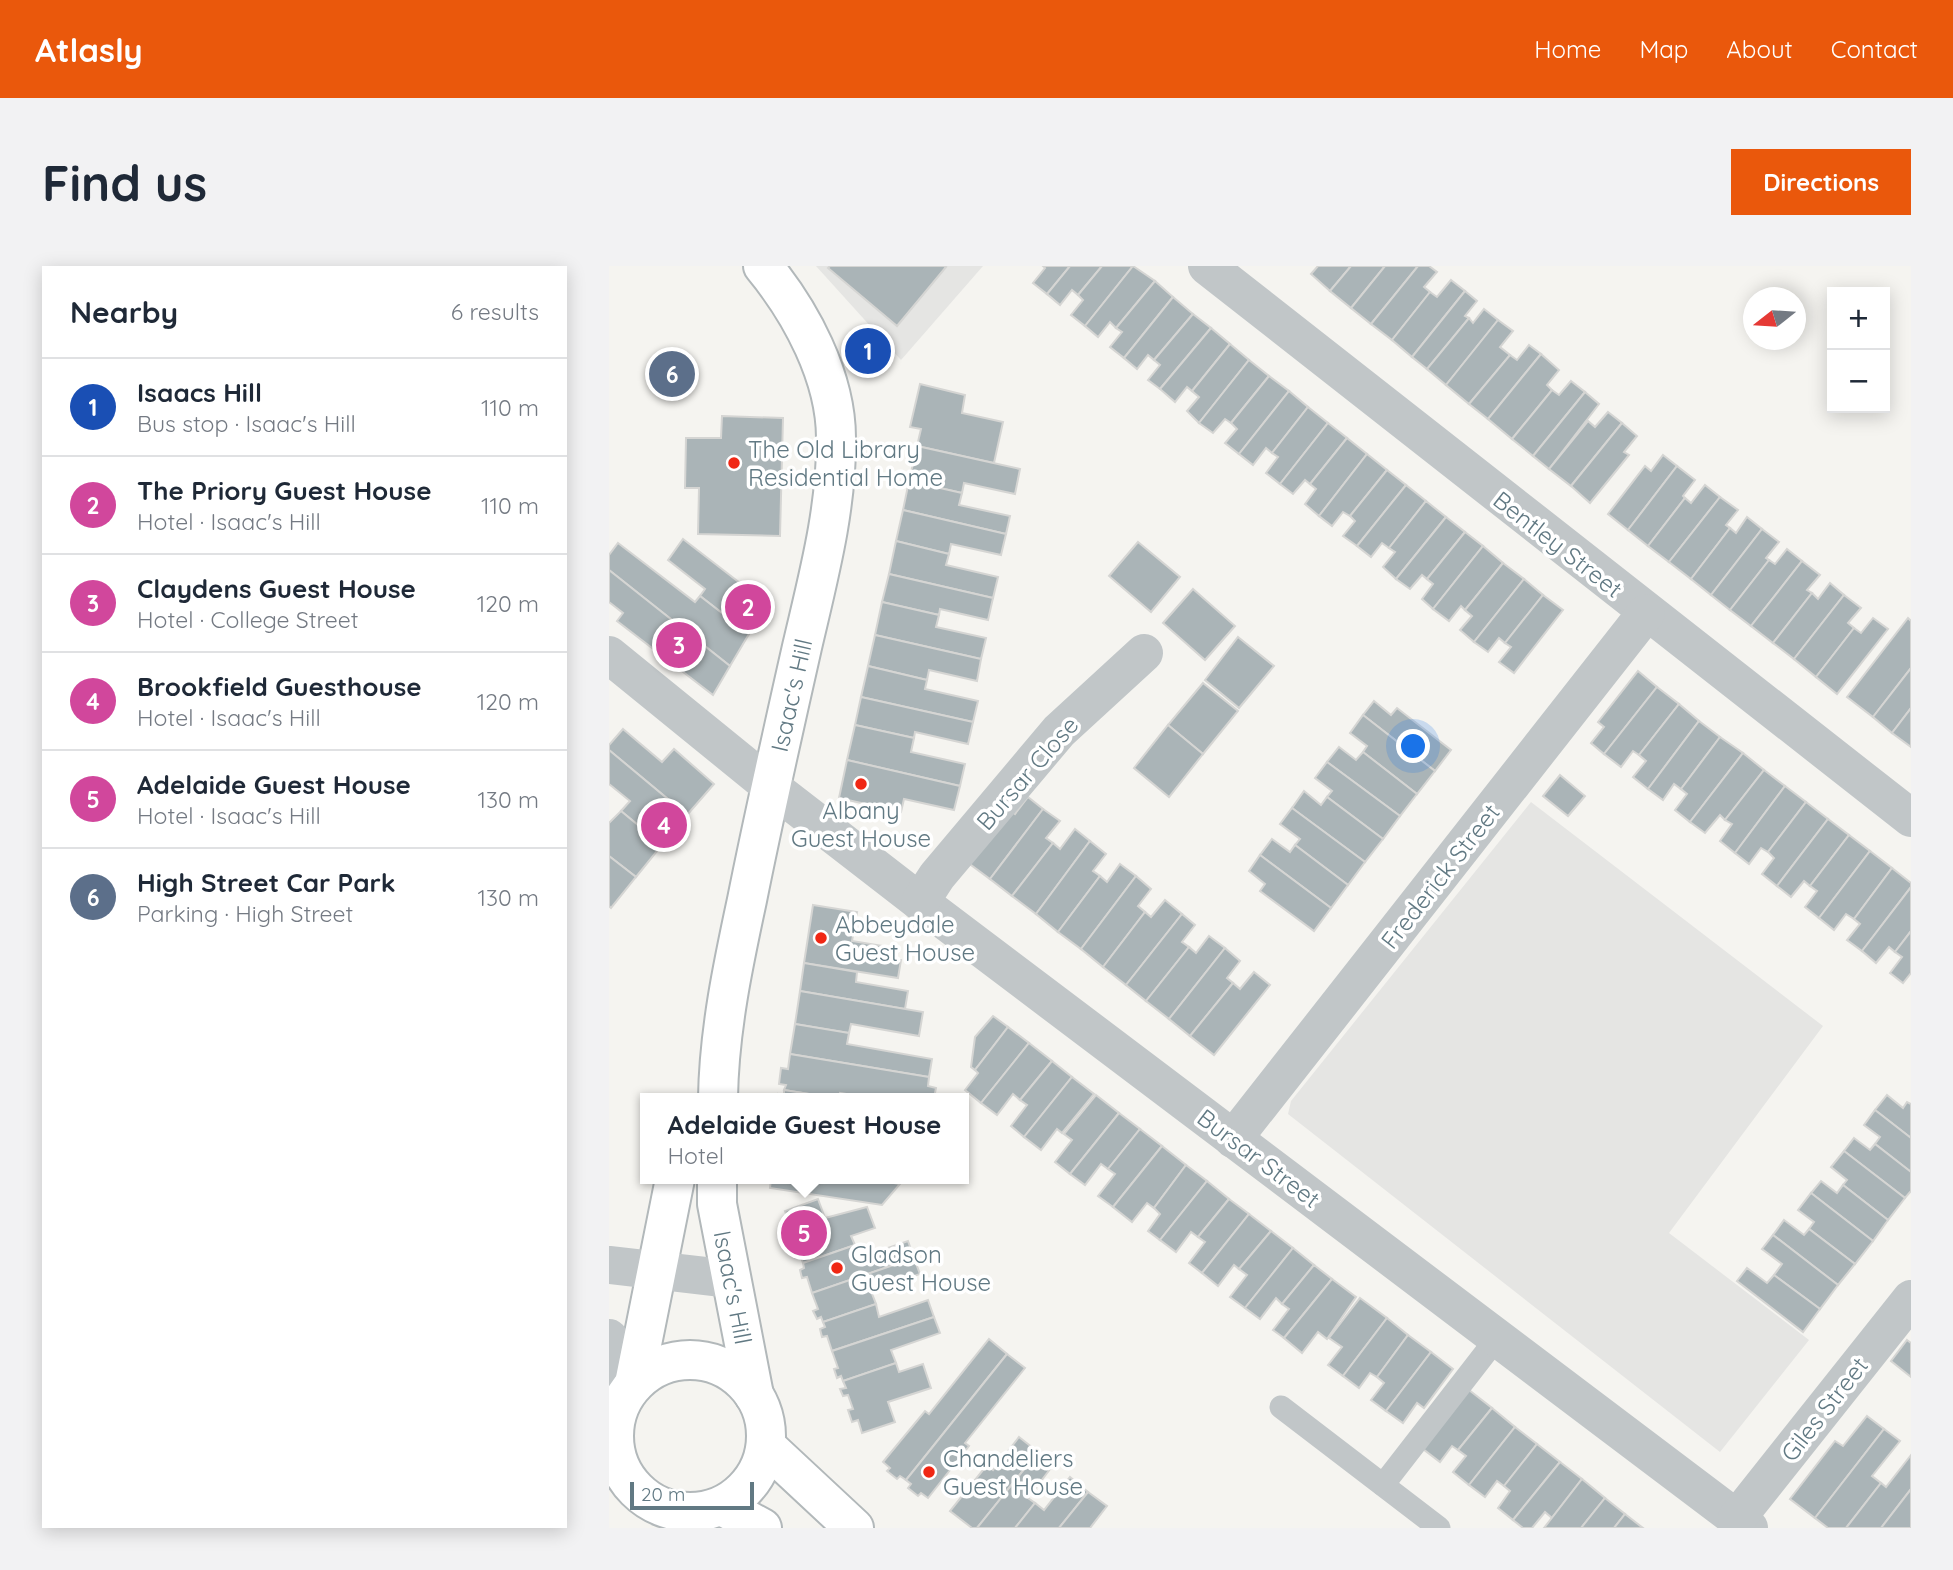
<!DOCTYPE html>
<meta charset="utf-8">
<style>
body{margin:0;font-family:Quicksand,sans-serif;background:#f2f2f3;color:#1f2937}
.controls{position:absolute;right:21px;top:21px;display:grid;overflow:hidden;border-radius:0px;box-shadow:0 4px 18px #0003}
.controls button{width:63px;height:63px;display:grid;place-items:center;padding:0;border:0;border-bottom:2px solid #e0e1e3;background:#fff;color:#1f2937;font:35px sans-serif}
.compass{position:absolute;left:1134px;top:21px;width:63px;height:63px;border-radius:50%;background:#fff;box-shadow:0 4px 18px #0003;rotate:253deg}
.scale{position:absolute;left:21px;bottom:18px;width:124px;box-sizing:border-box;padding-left:7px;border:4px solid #617983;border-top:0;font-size:19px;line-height:24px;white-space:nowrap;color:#617983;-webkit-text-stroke:5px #fff;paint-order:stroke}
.you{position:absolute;left:805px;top:481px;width:24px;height:24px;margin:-18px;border:5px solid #fff;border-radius:50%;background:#1a73e8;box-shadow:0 0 0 10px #1a73e833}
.badge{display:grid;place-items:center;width:46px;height:46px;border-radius:50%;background:#ea580c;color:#fff;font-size:23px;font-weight:700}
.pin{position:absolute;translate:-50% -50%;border:4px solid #fff;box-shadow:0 2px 7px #0006}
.popup{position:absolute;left:31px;top:827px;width:329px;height:91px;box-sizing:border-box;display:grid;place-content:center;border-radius:0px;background:#fff;filter:drop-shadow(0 2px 5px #0005);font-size:23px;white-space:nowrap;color:#747a83}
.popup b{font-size:26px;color:#1f2937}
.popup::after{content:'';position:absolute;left:50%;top:100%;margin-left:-14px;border:14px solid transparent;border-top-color:#fff}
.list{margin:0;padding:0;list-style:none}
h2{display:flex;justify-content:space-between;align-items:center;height:91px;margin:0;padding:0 28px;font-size:30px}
h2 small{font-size:23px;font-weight:400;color:#747a83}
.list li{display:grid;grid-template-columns:46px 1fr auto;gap:21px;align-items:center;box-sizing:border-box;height:98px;padding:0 28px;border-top:2px solid #e0e1e3}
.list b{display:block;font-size:26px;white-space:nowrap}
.list p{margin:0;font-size:23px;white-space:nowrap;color:#747a83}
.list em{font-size:23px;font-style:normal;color:#747a83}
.map{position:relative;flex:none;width:1302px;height:1262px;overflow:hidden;border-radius:0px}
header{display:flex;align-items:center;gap:42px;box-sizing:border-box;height:98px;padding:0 35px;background:#ea580c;color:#fff}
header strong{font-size:33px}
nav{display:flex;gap:38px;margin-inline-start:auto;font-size:24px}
.intro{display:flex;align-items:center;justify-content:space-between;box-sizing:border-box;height:168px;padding:0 42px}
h1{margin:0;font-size:49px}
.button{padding:18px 32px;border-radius:0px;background:#ea580c;color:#fff;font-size:24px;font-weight:700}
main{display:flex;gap:42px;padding:0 42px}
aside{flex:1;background:#fff;border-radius:0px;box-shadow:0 4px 18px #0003}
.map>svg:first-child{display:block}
.built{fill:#e5e5e3}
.building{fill:#aab4b7;stroke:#d5d5d3;stroke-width:2}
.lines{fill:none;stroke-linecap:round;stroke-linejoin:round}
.primary-casing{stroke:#b2b8ba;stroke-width:42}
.lane{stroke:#c1c6c8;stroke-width:23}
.street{stroke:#c1c6c8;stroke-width:38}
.primary{stroke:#fff;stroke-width:38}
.poi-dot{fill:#f02714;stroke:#fff;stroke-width:2.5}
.labels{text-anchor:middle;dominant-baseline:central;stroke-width:7;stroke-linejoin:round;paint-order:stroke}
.poi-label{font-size:24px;fill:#617983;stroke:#fff;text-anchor:start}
.street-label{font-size:24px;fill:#617983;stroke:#fff}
</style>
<header>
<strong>Atlasly</strong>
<nav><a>Home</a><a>Map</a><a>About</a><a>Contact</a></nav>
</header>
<div class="intro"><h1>Find us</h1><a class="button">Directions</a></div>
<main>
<aside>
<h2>Nearby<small>6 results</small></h2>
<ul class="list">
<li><span class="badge" style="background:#1a4fb4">1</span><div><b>Isaacs Hill</b><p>Bus stop · Isaac's Hill</p></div><em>110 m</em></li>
<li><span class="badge" style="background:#d1479c">2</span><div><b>The Priory Guest House</b><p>Hotel · Isaac's Hill</p></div><em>110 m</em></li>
<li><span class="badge" style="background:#d1479c">3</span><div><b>Claydens Guest House</b><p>Hotel · College Street</p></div><em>120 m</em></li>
<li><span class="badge" style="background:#d1479c">4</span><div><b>Brookfield Guesthouse</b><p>Hotel · Isaac's Hill</p></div><em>120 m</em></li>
<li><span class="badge" style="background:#d1479c">5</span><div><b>Adelaide Guest House</b><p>Hotel · Isaac's Hill</p></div><em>130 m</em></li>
<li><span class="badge" style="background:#5c6f8a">6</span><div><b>High Street Car Park</b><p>Parking · High Street</p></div><em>130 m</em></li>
</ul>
</aside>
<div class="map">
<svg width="1302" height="1262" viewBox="0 0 1302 1262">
<rect width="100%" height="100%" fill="#f5f4f0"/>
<g class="built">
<polygon points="207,0 374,0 292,94"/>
<polygon points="922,536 1214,760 1060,967 1200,1074 1111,1186 679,848 682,835"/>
</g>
<g class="building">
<polygon points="221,0 335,0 337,1 288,60 219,2"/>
<polygon points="434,0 461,0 438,28 424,17 436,2"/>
<polygon points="461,0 493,0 469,29 463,24 451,39 438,28"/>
<polygon points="493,0 524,0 476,60 462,49 474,34 469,29"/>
<polygon points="524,0 546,15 507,62 501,56 489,71 476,60"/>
<polygon points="709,0 742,0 721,25 702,8"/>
<polygon points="742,0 776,0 742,42 721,25"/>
<polygon points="776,0 809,0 762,58 742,42"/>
<polygon points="809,0 820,0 828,6 815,21 821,26 783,74 762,58"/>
<polygon points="842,14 856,25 803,91 783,74 821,26 828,31"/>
<polygon points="546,15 564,31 515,92 501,81 513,66 507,62"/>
<polygon points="856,25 868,35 856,50 860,52 818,103 803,91"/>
<polygon points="564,31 584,48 545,94 539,89 528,103 515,92"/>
<polygon points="875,43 889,54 837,119 818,103 860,52 864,57"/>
<polygon points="584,48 602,62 551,123 539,114 551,99 545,94"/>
<polygon points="889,54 904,65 891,81 901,89 860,138 837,119"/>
<polygon points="602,62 621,78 583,125 578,121 566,136 551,123"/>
<polygon points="621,78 640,94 590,157 578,145 590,131 583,125"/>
<polygon points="920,79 932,88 879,153 860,138 901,89 908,94"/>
<polygon points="932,88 950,104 938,119 943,124 903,173 879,153"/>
<polygon points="640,94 660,110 622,157 616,153 604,167 590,157"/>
<polygon points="660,110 680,125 630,188 616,177 628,163 622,157"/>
<polygon points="962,115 976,126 924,190 903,173 943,124 950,129"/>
<polygon points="311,118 356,129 353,147 394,156 385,197 308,180 312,163 301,161"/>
<polygon points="680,125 699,141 663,187 657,182 644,199 630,188"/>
<polygon points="976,126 990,138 940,203 924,190"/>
<polygon points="699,141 719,157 671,218 657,207 669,191 663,187"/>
<polygon points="999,146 1013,157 962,220 940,203 979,155 986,161"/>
<polygon points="113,150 174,152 171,270 89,268 90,222 76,222 77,172 112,172"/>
<polygon points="719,157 738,172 701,218 696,214 684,228 671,218"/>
<polygon points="1013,157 1028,170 1015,186 1020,189 981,237 962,220"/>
<polygon points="738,172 758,188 710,250 696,238 707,223 701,218"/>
<polygon points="308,180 411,203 406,228 355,217 353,227 300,215"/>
<polygon points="758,188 778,204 741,250 734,246 723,260 710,250"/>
<polygon points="1054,189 1068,200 1019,264 999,248 1036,200 1042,205"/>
<polygon points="1068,200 1086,214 1074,230 1076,232 1039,280 1019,264"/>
<polygon points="778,204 797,219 748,280 734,270 746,255 741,250"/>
<polygon points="300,215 353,227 350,239 401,250 397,268 294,244"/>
<polygon points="797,219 817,235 780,282 773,277 762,291 748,280"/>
<polygon points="1096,219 1111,231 1060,296 1039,280 1076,232 1082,237"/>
<polygon points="1111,231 1129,244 1117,259 1121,262 1082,313 1060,296"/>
<polygon points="817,235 837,251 787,313 774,301 786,286 780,282"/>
<polygon points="294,244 397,268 392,289 342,278 340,288 287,275"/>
<polygon points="837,251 856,266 818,313 813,309 801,323 787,313"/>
<polygon points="1138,251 1153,263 1102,329 1082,313 1121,262 1127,267"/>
<polygon points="1153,263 1170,276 1157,292 1160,294 1121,344 1102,329"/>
<polygon points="856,266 874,280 824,343 813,333 824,318 818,313"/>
<polygon points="74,273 157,337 140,368 91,330 96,323 59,294"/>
<polygon points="287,275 340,288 337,299 389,311 384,332 280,308"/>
<polygon points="529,276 571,311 542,346 500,310"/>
<polygon points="9,277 86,336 91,330 140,368 121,400 0,304 0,289"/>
<polygon points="874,280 894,297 856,344 852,340 840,355 824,343"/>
<polygon points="1178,283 1193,295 1142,360 1121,344 1160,294 1166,298"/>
<polygon points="1193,295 1211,309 1198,324 1203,327 1164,377 1142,360"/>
<polygon points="894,297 915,313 865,376 851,364 863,350 856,344"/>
<polygon points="0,304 121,400 104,429 8,355 14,347 0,336"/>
<polygon points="280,308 384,332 379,354 331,343 330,349 273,336"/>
<polygon points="915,313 934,329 896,377 890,372 879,386 865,376"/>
<polygon points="1221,317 1235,329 1185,393 1164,377 1203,327 1209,333"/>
<polygon points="584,323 626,360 596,394 554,357"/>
<polygon points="934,329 954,344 905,407 890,396 902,381 896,377"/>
<polygon points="1235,329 1252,342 1239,357 1245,362 1207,411 1185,393"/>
<polygon points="273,336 330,349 327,361 377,372 372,393 266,369"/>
<polygon points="1264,352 1279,363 1228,428 1207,411 1245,362 1252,367"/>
<polygon points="1299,352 1302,355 1302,402 1264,451 1238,431"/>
<polygon points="266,369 372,393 368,415 320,404 318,414 259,400"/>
<polygon points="629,371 665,400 630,442 596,414"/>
<polygon points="259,400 318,414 316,423 369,435 364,456 252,431"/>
<polygon points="1302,402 1302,442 1283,467 1264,451"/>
<polygon points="1029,405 1048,421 995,488 982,477 995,461 989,456"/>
<polygon points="594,417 629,445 594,488 559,459"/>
<polygon points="1048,421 1070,438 1030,489 1024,485 1012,501 995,488"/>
<polygon points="252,431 364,456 359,478 306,466 305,472 246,459"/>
<polygon points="765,435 782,449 788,442 842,484 826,505 754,449"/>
<polygon points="1070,438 1090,455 1039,523 1024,511 1037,495 1030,489"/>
<polygon points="1302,442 1302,481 1283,467"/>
<polygon points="754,449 826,505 808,528 754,486 758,480 741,467"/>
<polygon points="1090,455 1111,471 1072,523 1065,518 1054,534 1039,523"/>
<polygon points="246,459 305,472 302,486 356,498 351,520 238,494"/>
<polygon points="559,459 594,488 560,531 525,502"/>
<polygon points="14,463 53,496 65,483 105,518 78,549 0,484 0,479"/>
<polygon points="1111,471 1134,487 1081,556 1066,544 1078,528 1072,523"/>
<polygon points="730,481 747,494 754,486 808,528 791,550 718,496"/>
<polygon points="0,484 78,549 53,579 12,545 21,535 0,518"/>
<polygon points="1134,487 1155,504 1116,554 1111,549 1096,567 1081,556"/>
<polygon points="238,494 351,520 345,544 295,533 292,546 230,532"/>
<polygon points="718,496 791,550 774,573 718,531 723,525 706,512"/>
<polygon points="1155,504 1176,520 1126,587 1111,575 1123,558 1116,554"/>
<polygon points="951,509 976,530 959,550 934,530"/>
<polygon points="1176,520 1197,536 1159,586 1152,582 1140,598 1126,587"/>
<polygon points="695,525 712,539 718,531 774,573 756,596 683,542"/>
<polygon points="419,531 434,543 381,613 358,596 399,542 406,548"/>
<polygon points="1197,536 1219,553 1168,620 1153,608 1165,592 1159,586"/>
<polygon points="683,542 756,596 739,619 686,579 691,573 671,558"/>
<polygon points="434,543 451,555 437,572 444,577 403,630 381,613"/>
<polygon points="12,545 53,579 27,611 0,590 0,557"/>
<polygon points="1219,553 1240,569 1201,620 1195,615 1182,631 1168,620"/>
<polygon points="466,563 481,575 427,648 403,630 444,577 451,583"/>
<polygon points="1240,569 1261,585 1210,652 1196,641 1208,625 1201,620"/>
<polygon points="663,573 681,586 686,579 739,619 722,642 651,589"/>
<polygon points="481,575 497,588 484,605 491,610 449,666 427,648"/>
<polygon points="1261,585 1283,602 1245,653 1237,648 1225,664 1210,652"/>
<polygon points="651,589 722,642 705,665 651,625 656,618 640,605"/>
<polygon points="0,590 27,611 2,642 0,640"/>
<polygon points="511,598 527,610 472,683 449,666 491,610 498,616"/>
<polygon points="1283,602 1302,617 1302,621 1253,685 1238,674 1251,658 1245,653"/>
<polygon points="527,610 542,623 529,640 536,646 494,701 472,683"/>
<polygon points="1302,621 1302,665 1286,686 1280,681 1267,697 1253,685"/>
<polygon points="556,634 573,648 517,719 494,701 536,646 542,651"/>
<polygon points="204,639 248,646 243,675 274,680 272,691 292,694 289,712 195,697"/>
<polygon points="573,648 586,659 573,676 580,681 537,735 517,719"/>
<polygon points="1302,665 1302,707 1294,717 1281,707 1293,691 1286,686"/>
<polygon points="600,670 616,682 560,753 537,735 580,681 587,687"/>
<polygon points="616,682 631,695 618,712 624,717 581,770 560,753"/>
<polygon points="195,697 248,706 247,716 299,725 296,743 191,725"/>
<polygon points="645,706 661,719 605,789 581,770 624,717 631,723"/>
<polygon points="191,725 314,746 310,770 242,758 240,767 186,758"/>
<polygon points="384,750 399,761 366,804 362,801 366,771"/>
<polygon points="186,758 240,767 238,778 323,793 320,811 181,788"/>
<polygon points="399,761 420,777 372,837 356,824 369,807 366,804"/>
<polygon points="420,777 443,795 411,834 404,828 388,849 372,837"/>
<polygon points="181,788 320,811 319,820 327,822 325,832 261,832 231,827 230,832 225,832 175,824 177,819 170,818 172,802 179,803"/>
<polygon points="443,795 463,811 415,871 402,860 418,839 411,834"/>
<polygon points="463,811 485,828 453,867 448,863 432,884 415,871"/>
<polygon points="175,824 225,832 169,832 169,828 175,829"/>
<polygon points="487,829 510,847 461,908 446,896 463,874 455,868"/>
<polygon points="1278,829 1294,842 1298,836 1302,838 1302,872 1266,844"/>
<polygon points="1266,844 1302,872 1302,906 1266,878 1271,871 1255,859"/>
<polygon points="510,847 531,863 499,903 492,898 476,919 461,908"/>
<polygon points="531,863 553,880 504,941 489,930 506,908 499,903"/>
<polygon points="1245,872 1261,884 1266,878 1302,906 1302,925 1296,932 1235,885"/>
<polygon points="553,880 577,899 545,942 538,937 523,956 504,941"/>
<polygon points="1235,885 1296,932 1279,954 1234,919 1238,914 1222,901"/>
<polygon points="577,899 598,915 551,974 539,965 551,948 545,942"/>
<polygon points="162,913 260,913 291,918 273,939 161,922"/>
<polygon points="598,915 620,933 589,971 582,966 567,986 551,974"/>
<polygon points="1212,915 1228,927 1234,919 1279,954 1264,975 1202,927"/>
<polygon points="1202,927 1264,975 1246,998 1200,963 1205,956 1189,944"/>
<polygon points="209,933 216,952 258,941 266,962 242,970 246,979 194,997 192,991 186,992 183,985 189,983 184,970 179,971 175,960 181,958 176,945"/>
<polygon points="620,933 640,948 593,1007 580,997 596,976 589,971"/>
<polygon points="640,948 662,965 630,1003 625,999 609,1020 593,1007"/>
<polygon points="1175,954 1195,969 1200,963 1246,998 1229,1019 1164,969"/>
<polygon points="662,965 684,982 636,1042 621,1031 638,1009 630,1003"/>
<polygon points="1164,969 1229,1019 1211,1043 1165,1009 1173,998 1153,983"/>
<polygon points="299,975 305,992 203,1027 198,1011 193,1012 191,1004 195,1002 194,997 246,979 250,992"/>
<polygon points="684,982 705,999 673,1038 667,1032 651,1053 636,1042"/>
<polygon points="305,992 311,1008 262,1025 267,1038 214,1056 212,1051 208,1053 204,1045 209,1043 203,1027"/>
<polygon points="705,999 723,1013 675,1072 664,1064 680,1043 673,1038"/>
<polygon points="1138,1002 1158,1017 1165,1009 1211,1043 1194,1066 1128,1015"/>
<polygon points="723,1013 747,1031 718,1073 709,1066 693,1087 675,1072"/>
<polygon points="751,1032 778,1052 734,1110 719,1099 733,1081 720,1072"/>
<polygon points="319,1034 325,1051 223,1085 218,1070 213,1071 211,1063 216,1061 214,1056 267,1038 270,1051"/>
<polygon points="325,1051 331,1067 282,1084 287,1097 234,1115 232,1110 228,1112 225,1103 229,1102 223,1085"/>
<polygon points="778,1052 799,1069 768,1111 761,1107 750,1122 734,1110"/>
<polygon points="799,1069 822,1086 777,1145 762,1134 775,1117 768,1111"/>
<polygon points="380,1073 398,1088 297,1214 291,1210 288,1213 278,1205 281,1202 274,1196 316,1145 320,1148"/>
<polygon points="1298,1074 1302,1077 1302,1111 1282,1095"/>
<polygon points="822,1086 844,1103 815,1142 808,1137 794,1157 777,1145"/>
<polygon points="398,1088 416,1102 356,1177 360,1180 319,1232 312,1227 309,1230 299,1222 302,1218 297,1214"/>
<polygon points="287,1097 290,1106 314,1098 322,1122 279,1136 286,1156 253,1167 249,1154 243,1156 239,1144 244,1143 239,1129 234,1130 231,1123 237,1122 234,1115"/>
<polygon points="860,1124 883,1142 849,1184 843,1180 831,1196 814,1183"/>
<polygon points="883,1142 906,1161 860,1219 844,1206 857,1190 849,1184"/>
<polygon points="1258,1150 1275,1163 1206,1252 1181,1233 1226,1175 1234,1180"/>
<polygon points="906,1161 928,1178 895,1220 888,1215 876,1231 860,1219"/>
<polygon points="1275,1163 1291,1175 1263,1210 1272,1217 1237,1262 1219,1262 1206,1252"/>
<polygon points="410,1171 429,1186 368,1262 363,1262 341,1245 378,1199 384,1204"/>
<polygon points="928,1178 951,1196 904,1254 889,1242 901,1225 895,1220"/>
<polygon points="429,1186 445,1198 419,1232 426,1237 406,1262 368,1262"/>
<polygon points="1302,1189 1302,1223 1272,1262 1237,1262 1272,1217 1277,1221"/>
<polygon points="951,1196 973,1213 943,1252 936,1246 923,1262 914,1262 904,1254"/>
<polygon points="461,1211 479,1226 450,1262 406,1262 426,1237 435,1244"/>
<polygon points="973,1213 996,1232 972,1262 935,1262"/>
<polygon points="1302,1223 1302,1262 1272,1262"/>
<polygon points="479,1226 498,1240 481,1262 450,1262"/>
<polygon points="996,1232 1016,1248 1005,1262 972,1262"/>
<polygon points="1016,1248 1034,1262 1005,1262"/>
</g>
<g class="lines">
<defs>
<g id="primary">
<path id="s1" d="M109,832C110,765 124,699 138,634C155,549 174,465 193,381C209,312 228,243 227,172C227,111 192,46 154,0"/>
<path id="s2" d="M108,913V938L145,1129"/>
<circle cx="81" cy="1170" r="76"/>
<polyline points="25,1118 66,913"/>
<polyline points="157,1180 245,1262"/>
<polyline points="113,1240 153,1262"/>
</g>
</defs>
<use href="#primary" class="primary-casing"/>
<g class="lane">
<polyline points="672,1141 830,1262"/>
<polyline points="774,1219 888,1072"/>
</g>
<g class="street">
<polyline points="598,0 1302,552"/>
<polyline points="0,389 161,520 311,636 1140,1262"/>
<polyline points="311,636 328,610 450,465 535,387"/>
<polyline points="624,873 1037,347"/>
<polyline points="0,999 122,1013"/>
<polyline points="0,1072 6,1081 17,1129"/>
<polyline points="1128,1252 1302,1033"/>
</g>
<use href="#primary" class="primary"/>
</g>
<g class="poi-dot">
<circle cx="125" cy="197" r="7"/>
<circle cx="252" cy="518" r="7"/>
<circle cx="212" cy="672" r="7"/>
<circle cx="228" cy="1002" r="7"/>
<circle cx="320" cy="1206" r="7"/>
</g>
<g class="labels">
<g class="poi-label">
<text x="139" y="183">The Old Library<tspan x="139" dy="28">Residential Home</tspan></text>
<text x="252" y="544" text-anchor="middle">Albany<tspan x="252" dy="28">Guest House</tspan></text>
<text x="226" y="658">Abbeydale<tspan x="226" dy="28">Guest House</tspan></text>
<text x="242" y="988">Gladson<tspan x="242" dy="28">Guest House</tspan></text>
<text x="334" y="1192">Chandeliers<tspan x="334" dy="28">Guest House</tspan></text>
</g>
<g class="street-label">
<text transform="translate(949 278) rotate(38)">Bentley Street</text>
<text stroke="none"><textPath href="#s1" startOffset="410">Isaac's Hill</textPath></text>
<text transform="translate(418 507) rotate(-49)">Bursar Close</text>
<text transform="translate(831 610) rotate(-52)">Frederick Street</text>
<text transform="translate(650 892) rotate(37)">Bursar Street</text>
<text stroke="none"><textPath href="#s2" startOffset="110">Isaac's Hill</textPath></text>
<text transform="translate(1215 1143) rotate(-52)">Giles Street</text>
</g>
</g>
</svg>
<div class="controls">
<button>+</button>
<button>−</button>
</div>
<svg class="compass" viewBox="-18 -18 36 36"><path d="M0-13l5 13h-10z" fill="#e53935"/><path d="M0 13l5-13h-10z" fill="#747a83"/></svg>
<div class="scale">20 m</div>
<div class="you"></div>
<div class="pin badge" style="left:259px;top:85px;background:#1a4fb4">1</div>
<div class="pin badge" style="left:139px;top:341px;background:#d1479c">2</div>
<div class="pin badge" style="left:70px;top:379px;background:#d1479c">3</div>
<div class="pin badge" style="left:55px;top:559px;background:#d1479c">4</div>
<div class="pin badge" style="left:195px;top:967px;background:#d1479c">5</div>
<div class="popup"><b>Adelaide Guest House</b>Hotel</div>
<div class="pin badge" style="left:63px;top:108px;background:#5c6f8a">6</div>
</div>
</main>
